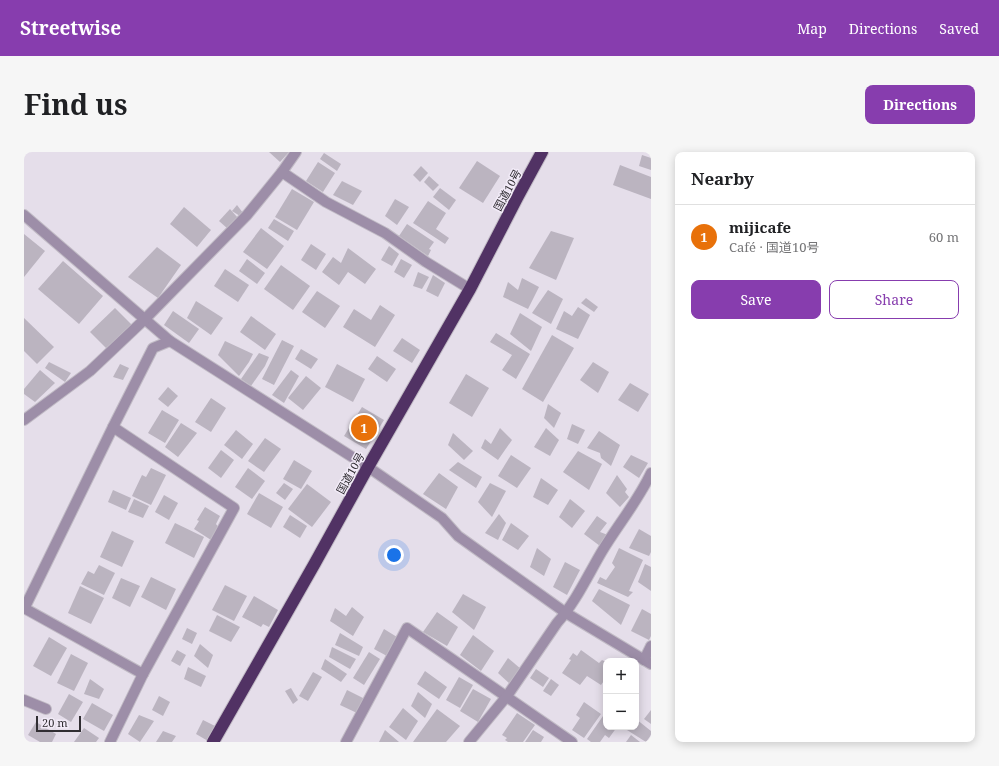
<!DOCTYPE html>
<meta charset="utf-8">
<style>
body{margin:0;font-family:"Noto Serif","Noto Sans JP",serif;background:#f6f6f6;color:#202124}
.controls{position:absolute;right:12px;bottom:12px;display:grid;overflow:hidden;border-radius:8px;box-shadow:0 2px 10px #0003}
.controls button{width:36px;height:36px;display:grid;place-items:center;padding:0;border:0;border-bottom:1px solid #e0e0e0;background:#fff;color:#202124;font:20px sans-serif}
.scale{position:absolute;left:12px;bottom:10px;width:45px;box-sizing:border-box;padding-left:4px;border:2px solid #312e33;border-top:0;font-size:11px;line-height:14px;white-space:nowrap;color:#312e33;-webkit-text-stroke:3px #f2ebf8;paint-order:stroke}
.you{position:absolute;left:370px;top:403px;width:14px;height:14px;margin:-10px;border:3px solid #fff;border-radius:50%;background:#1a73e8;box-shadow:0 0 0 6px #1a73e833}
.badge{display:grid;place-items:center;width:26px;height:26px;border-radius:50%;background:#873dae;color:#fff;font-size:13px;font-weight:700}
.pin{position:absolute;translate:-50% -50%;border:2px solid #fff;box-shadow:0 1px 4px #0006}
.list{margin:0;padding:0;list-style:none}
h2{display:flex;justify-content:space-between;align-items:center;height:52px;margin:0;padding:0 16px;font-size:17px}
h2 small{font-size:13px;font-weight:400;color:#757577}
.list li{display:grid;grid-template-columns:26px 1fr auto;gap:12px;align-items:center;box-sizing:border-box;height:64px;padding:0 16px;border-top:1px solid #e0e0e0}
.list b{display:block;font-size:15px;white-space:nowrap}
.list p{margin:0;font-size:13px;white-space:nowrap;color:#757577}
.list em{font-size:13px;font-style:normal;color:#757577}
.actions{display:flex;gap:8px;padding:12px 16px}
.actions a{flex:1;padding:9px 0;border:1px solid #873dae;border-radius:8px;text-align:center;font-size:14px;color:#873dae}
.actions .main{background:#873dae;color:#fff}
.map{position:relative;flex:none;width:627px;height:590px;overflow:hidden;border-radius:8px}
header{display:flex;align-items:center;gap:24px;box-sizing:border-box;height:56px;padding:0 20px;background:#873dae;color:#fff}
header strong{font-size:19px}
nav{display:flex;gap:22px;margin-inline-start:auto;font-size:14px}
.intro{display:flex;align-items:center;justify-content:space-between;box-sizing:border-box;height:96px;padding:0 24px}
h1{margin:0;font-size:28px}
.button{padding:10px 18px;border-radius:8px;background:#873dae;color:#fff;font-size:14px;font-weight:700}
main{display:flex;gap:24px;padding:0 24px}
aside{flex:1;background:#fff;border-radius:8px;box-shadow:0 2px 10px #0003}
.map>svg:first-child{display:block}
.building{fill:#bbb4c0}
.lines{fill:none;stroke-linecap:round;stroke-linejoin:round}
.minor-casing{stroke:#c1bbc5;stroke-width:12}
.highway-casing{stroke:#c1bbc5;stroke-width:14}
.minor{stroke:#9d8ea8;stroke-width:10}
.highway{stroke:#513264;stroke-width:12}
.labels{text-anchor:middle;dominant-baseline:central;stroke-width:3;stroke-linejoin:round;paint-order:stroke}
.street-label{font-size:11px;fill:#312e33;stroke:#f2ebf8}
</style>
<header>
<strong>Streetwise</strong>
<nav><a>Map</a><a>Directions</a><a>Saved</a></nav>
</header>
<div class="intro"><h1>Find us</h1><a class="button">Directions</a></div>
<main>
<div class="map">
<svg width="627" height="590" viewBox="0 0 627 590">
<rect width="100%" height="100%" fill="#e5deea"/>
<g class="building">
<polygon points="245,0 265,0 256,10"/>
<polygon points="300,1 317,12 313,19 296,7"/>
<polygon points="618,3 627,6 627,18 615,14"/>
<polygon points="453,9 476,24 459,51 435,36"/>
<polygon points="294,10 311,21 299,40 282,29"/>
<polygon points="596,13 627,25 627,47 589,33"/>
<polygon points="397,14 404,21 396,30 389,23"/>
<polygon points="405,24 415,33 409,39 400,30"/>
<polygon points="318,29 338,39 329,53 309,43"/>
<polygon points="416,36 432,48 425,58 409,45"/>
<polygon points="268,37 290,50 273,78 251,65"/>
<polygon points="371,47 385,55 373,73 361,64"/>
<polygon points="404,49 422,61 412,77 425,86 421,92 389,71"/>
<polygon points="213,53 219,61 216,64 208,59"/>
<polygon points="160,55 187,78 173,95 146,72"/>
<polygon points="206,57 214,66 204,77 195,69"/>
<polygon points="250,67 270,79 264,89 244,76"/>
<polygon points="383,72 410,90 405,97 407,98 404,104 375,84"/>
<polygon points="237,76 260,94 243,117 219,100"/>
<polygon points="527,79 550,86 532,128 505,116"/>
<polygon points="0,82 21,99 0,125"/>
<polygon points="287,92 302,102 292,118 277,108"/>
<polygon points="365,94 375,102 368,114 357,108"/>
<polygon points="133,95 157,113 134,146 104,125"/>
<polygon points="324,96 352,117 341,132 324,120 315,133 298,120 309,105 317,111"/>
<polygon points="223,107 241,121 233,132 215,119"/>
<polygon points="377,107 388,113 380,126 370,120"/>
<polygon points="39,109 79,144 55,172 14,137"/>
<polygon points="257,113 286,134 269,158 240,137"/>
<polygon points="201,117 225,133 214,150 190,134"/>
<polygon points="394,120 405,125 398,137 389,134"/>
<polygon points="409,123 421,131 414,145 402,139"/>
<polygon points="498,126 515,135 504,157 479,145 484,130 494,138"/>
<polygon points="524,138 539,147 527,172 508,161"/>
<polygon points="293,139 316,154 301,176 278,160"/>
<polygon points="562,146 574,155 570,160 557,151"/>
<polygon points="172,149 199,166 187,183 163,166"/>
<polygon points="356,153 371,163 351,195 319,175 330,157 347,168"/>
<polygon points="554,155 566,163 554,187 532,177 540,159 548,164"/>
<polygon points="91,156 108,173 83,197 66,180"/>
<polygon points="149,159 175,177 165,191 140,173"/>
<polygon points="496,161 518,175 507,199 486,182"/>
<polygon points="227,164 252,182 241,198 216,180"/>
<polygon points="0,166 30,195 13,212 0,199"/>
<polygon points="472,181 506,202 492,227 478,218 488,203 466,190"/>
<polygon points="528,183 550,196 519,250 498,237"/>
<polygon points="378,186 396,198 388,211 369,199"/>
<polygon points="258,188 270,194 250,233 238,227"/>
<polygon points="201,189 229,202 225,210 215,224 194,203"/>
<polygon points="277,197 294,207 287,217 271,207"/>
<polygon points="235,201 245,205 241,214 227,234 217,227"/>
<polygon points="353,204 372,217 363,230 344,217"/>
<polygon points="25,210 47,221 41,230 21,216"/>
<polygon points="569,210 585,220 574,241 556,228"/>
<polygon points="96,212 105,216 99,228 89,225"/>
<polygon points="313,212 341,227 329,250 301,235"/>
<polygon points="16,218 31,231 11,250 0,242 0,237"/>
<polygon points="267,218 275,224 260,251 248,243"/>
<polygon points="442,222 465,236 448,265 425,251"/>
<polygon points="282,224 297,236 279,258 264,246"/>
<polygon points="606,231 625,242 614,260 594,248"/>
<polygon points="144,235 154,244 144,255 134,247"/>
<polygon points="187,246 202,256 187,280 171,270"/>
<polygon points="524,252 537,261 530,276 520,266"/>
<polygon points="338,255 360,268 342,297 320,284"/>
<polygon points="138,258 155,268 141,291 124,281"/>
<polygon points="157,271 173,281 154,305 141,295"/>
<polygon points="548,272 561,278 554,292 543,287"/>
<polygon points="476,276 488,288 474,308 457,296 461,287 467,292"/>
<polygon points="522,276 535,288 526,304 510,295"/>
<polygon points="212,278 229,292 218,307 200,293"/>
<polygon points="575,279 596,293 587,314 577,306 576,301 563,296"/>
<polygon points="429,281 449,299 440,308 424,293"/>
<polygon points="241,286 257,297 240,320 224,309"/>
<polygon points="197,298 210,308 197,326 184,316"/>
<polygon points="554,299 578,312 565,338 539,320"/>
<polygon points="487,303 507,316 493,336 474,324"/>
<polygon points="607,303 624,311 615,326 599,315"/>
<polygon points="270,308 288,319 277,337 259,327"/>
<polygon points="434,310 458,325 452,336 425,318"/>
<polygon points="127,316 142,323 127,353 108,344 118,323 122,325"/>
<polygon points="224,316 241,329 228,347 211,335"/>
<polygon points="415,321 434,335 422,357 399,342"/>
<polygon points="593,323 603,337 601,340 605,345 596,355 582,341"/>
<polygon points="517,326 534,338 524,353 509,345"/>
<polygon points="260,331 269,337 261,348 252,341"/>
<polygon points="466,331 482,339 468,365 454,350"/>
<polygon points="283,332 307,350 288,375 264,357"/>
<polygon points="89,338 107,346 102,358 84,350"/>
<polygon points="235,341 259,355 247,376 223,362"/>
<polygon points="140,343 154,351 145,368 131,360"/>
<polygon points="110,347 125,354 119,366 104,360"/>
<polygon points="546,347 561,359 548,376 535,365"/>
<polygon points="181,355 196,364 192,372 195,376 187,388 170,377 175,369 173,368"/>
<polygon points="475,362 482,371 474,388 461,381"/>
<polygon points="266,363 283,374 276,386 259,375"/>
<polygon points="573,364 583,371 576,380 584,383 576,394 560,382"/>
<polygon points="151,371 180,385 170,406 141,391"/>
<polygon points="487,371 505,384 494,398 478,388"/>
<polygon points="615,377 627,384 627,400 625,404 605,396"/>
<polygon points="88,379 110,389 98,415 76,405"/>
<polygon points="513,396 527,407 520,424 506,415"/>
<polygon points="595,396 619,408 605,439 609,440 604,445 573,431 576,425 582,428 591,415 588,411"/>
<polygon points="541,410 556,418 543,443 529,435"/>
<polygon points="621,412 627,415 627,439 614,430"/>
<polygon points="75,413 91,421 80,443 57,432 64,419 70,422"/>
<polygon points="127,425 152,437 142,458 117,445"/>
<polygon points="97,426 116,434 106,455 88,446"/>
<polygon points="201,433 223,444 210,469 188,458"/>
<polygon points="56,434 80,446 67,472 44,461"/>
<polygon points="575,437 606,453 597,473 568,449"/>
<polygon points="439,442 462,455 450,478 428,460"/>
<polygon points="230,444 254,458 245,475 239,472 237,475 218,465"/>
<polygon points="328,455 340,465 329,484 306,469 311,456 322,464"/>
<polygon points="618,457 627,462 627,484 625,488 607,479"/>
<polygon points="413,460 434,475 423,494 399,480"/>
<polygon points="193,463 216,475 207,490 185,479"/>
<polygon points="163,476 173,481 168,492 158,487"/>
<polygon points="360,477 373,485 363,504 350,497"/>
<polygon points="316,481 339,495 335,504 311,493"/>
<polygon points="449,483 470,499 457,519 436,503"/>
<polygon points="25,485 43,496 27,524 9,514"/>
<polygon points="176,492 189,503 184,516 170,504"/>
<polygon points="308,495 332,507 326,517 305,505"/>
<polygon points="153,498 162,503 156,514 147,509"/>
<polygon points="557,498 575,511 578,508 582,510 582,526 577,533 563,524 556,533 538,521 547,508 545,507 549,501 553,504"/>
<polygon points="345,500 356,507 340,533 329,526"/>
<polygon points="47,502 64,511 50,539 33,531"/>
<polygon points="484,506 497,517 486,532 474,521"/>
<polygon points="301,507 323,522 317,530 297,517"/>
<polygon points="164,515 182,524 177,535 160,527"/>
<polygon points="512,517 525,526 519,535 506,526"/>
<polygon points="401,519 423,535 415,547 393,532"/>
<polygon points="289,520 298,525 284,549 275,544"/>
<polygon points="435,525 449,533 436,556 422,548"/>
<polygon points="66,527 80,537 75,547 60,542"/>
<polygon points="527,527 535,533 527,544 519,539"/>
<polygon points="267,536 274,548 269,552 261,539"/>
<polygon points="449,537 467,547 454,570 436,559"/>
<polygon points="323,538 341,547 333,561 316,553"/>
<polygon points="394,540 408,552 401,566 387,554"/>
<polygon points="45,542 59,550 47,570 34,562"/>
<polygon points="135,544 146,550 139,564 128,558"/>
<polygon points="560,550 577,562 560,586 548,578 556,566 552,563"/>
<polygon points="68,551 89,563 80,579 59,567"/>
<polygon points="379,556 394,569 382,588 365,575"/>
<polygon points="413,557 436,574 422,590 389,590"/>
<polygon points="627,558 627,572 620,567"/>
<polygon points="493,561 511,573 499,590 484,590 481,588 483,586 478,583"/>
<polygon points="115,563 130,569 116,590 104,582"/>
<polygon points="579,564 582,566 582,575 593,575 585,586 581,583 576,590 567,590 563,587"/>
<polygon points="612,567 627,579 627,583 622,590 603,578 604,577 601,575 612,575"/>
<polygon points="179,568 193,575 184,589 172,582"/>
<polygon points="12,570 32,582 28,590 16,590 4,583"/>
<polygon points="60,576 75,586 72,590 50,590"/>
<polygon points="361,578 375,590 355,590"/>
<polygon points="509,578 520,585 517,590 501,590"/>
<polygon points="139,579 152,584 148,590 132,590"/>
<polygon points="607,583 616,590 602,590"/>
</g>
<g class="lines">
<defs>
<g id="minor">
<polyline points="258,20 302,50 361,81 402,110 446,137"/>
<polyline points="0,63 146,189 344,315 418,366 434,384 542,461 627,512"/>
<polyline points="0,268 66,219 121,167 223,63 258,20 272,0"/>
<polyline points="0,456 119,522"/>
<polyline points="0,457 89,275 129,196 146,189"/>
<polyline points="620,508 627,494"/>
<polyline points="0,548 22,557"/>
<polyline points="86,590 119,522 210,356 89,275"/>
<polyline points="322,590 383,476 548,590"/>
<path d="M445,590L483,544L533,471C551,451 563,425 577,401C593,374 614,349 627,321"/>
</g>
<polyline id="highway" points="189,590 291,411 344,315 446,137 493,46 518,0"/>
</defs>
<use href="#minor" class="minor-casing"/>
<use href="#highway" class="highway-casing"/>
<use href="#minor" class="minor"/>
<use href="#highway" class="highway"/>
</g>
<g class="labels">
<g class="street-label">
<text transform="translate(483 38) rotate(-62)">国道10号</text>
<text transform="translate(326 321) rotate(-61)">国道10号</text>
</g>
</g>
</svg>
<div class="controls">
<button>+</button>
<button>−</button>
</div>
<div class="scale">20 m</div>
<div class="you"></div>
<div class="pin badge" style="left:340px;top:276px;background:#e8710a">1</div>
</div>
<aside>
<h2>Nearby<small></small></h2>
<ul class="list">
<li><span class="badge" style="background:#e8710a">1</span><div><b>mijicafe</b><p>Café · 国道10号</p></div><em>60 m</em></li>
</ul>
<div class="actions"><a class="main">Save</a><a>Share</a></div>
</aside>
</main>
